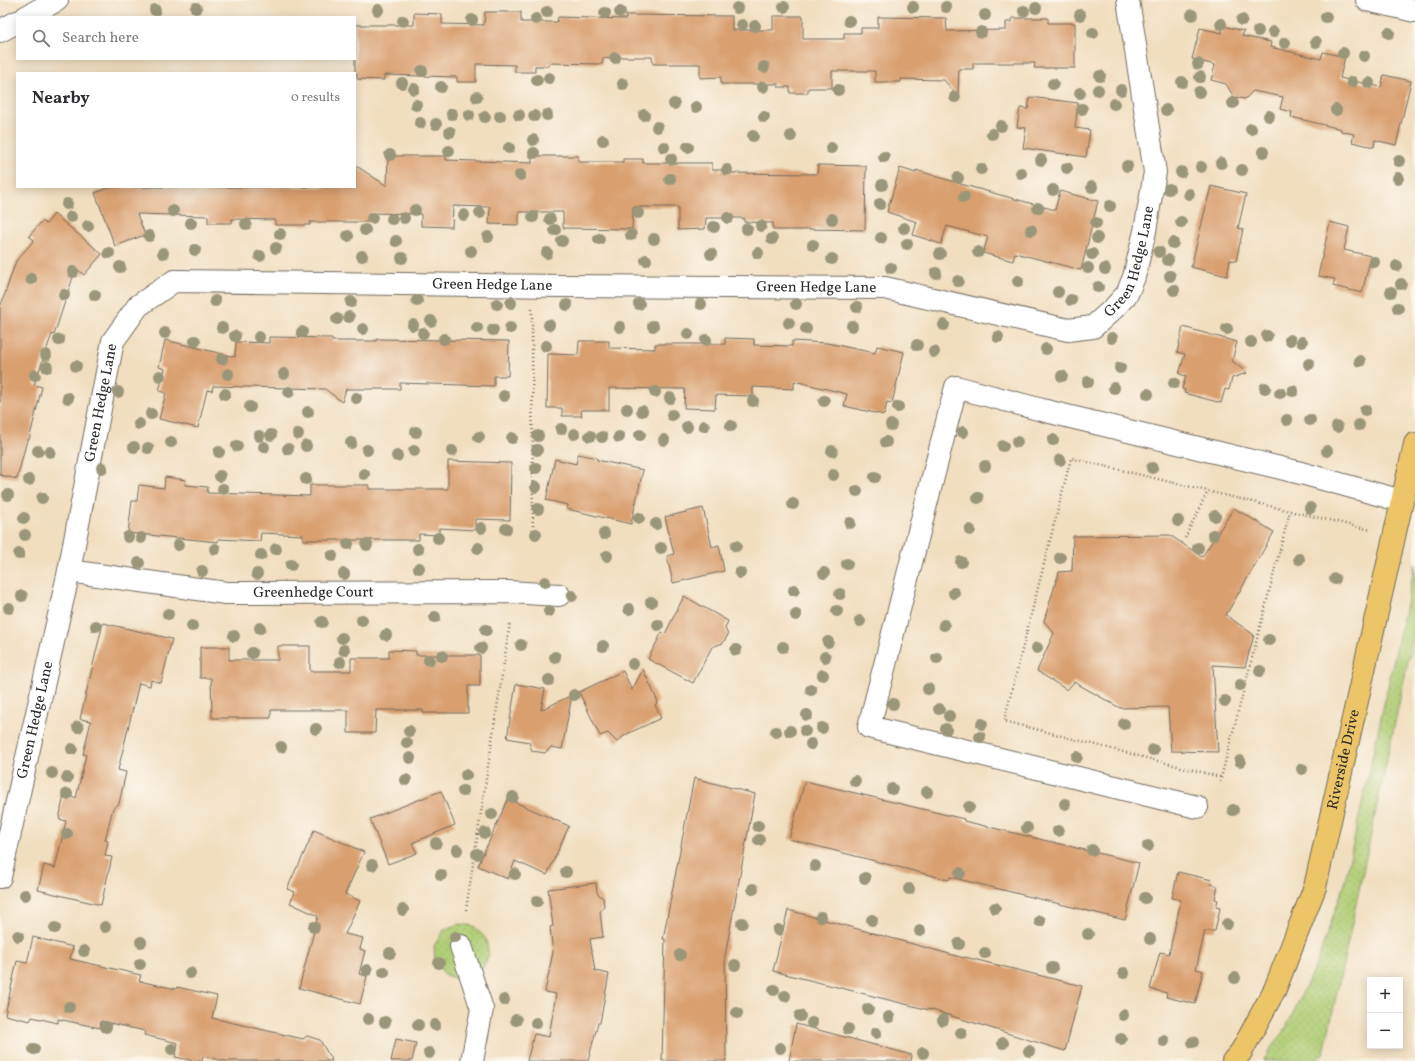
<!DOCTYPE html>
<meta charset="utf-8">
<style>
body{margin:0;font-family:Vollkorn,serif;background:#f7f7f7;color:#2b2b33}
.controls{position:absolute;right:12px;bottom:12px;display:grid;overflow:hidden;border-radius:0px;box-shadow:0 2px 10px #0003}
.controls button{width:36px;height:36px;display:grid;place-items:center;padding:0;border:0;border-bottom:1px solid #e1e1e2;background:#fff;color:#2b2b33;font:20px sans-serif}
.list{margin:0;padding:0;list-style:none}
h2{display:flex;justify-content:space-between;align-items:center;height:52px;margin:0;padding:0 16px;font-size:17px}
h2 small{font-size:13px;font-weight:400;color:#7c7c81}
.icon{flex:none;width:22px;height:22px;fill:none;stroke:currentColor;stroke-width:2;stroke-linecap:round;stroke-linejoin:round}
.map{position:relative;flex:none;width:1415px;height:1061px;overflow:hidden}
.search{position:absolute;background:#fff;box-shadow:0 2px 10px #0003;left:16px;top:16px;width:340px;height:44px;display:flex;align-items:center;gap:10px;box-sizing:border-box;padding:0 14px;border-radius:0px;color:#7c7c81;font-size:15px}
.panel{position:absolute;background:#fff;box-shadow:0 2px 10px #0003;left:16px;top:72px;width:340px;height:116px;border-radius:0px}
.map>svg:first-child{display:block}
.grass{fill:url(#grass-dots);stroke:#6e7c50}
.building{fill:#d99f6e}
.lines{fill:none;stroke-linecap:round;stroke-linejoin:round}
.minor-casing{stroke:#706a5f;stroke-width:24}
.major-casing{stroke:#706a5f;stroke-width:24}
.path{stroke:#706a5f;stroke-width:2.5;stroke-dasharray:1 3;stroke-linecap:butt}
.minor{stroke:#fff;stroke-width:22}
.major{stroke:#edc569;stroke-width:22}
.tree{fill:#9a967a}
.labels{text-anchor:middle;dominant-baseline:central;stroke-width:3.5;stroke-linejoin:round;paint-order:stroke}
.street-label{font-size:15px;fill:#2b2b2b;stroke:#fbf7ec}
</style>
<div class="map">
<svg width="1415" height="1061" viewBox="0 0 1415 1061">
<defs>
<pattern id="grass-dots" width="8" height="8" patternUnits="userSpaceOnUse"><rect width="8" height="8" fill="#b0cd74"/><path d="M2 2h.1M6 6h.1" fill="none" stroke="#98b065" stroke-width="1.8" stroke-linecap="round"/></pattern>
</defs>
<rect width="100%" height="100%" fill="#fbf7ec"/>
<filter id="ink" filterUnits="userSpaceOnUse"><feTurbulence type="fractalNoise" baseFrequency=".025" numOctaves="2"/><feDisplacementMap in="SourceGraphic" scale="8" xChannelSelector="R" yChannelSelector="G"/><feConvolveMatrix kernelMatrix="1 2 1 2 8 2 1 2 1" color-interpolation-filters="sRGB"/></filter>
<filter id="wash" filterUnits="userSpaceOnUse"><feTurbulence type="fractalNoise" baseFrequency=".012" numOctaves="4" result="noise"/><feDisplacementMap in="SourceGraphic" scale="16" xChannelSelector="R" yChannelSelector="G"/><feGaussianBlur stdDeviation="0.9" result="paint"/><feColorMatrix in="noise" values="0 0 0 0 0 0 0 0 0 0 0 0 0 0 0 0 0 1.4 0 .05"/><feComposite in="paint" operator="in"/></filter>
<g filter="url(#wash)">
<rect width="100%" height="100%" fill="#f1debf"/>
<g class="grass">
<polygon points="1415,564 1415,629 1324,1053 1315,1061 1263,1061 1286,1028 1317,962 1344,885"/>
<polygon points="460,924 474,926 486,939 489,956 479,975 463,981 445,975 435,961 434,946 445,929"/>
</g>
<g id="blocks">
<g class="building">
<polygon points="485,12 521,12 521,22 557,22 558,17 626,19 626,15 732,16 732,30 773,30 773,16 803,16 803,39 844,39 844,33 861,33 861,28 878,28 878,17 946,18 947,31 1006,30 1006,22 1012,22 1012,18 1048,18 1048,23 1075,23 1075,68 1034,68 1035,63 973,63 973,69 959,69 958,96 944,80 901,79 901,82 875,82 875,71 832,71 832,88 808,88 808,93 790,93 790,87 778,87 778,84 721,84 721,77 700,78 700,64 653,64 652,57 611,57 611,59 603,58 602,64 549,63 549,66 535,66 535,72 515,72 515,65 476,64 476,82 457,82 457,77 384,75 384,80 357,79 357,74 355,74 355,25 414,25 414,13 442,14 442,24 484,25"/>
<polygon points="1223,26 1244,31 1242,36 1271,42 1270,47 1321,59 1323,52 1345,57 1340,78 1381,87 1384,75 1411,81 1396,145 1375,140 1374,147 1352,142 1354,134 1341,131 1341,129 1291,117 1292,112 1280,109 1283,97 1253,91 1245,99 1234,97 1226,84 1211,80 1215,65 1192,59 1200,28 1222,33"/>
<polygon points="1030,97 1078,103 1075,128 1090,130 1086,157 1023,148 1026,128 1017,127 1020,108 1028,109"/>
<polygon points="388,156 446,156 446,160 532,163 532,156 578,156 578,162 623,162 623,159 643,159 643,163 712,163 712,170 725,170 725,173 817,174 818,165 866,166 865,230 804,229 804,230 773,230 773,223 744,222 744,218 706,218 705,229 678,230 678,207 633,207 632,229 563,228 563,212 519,212 519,225 489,224 490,207 453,206 452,227 421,226 421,214 369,213 369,222 310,222 310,225 275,225 275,220 232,219 232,223 208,223 208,216 137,214 145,235 115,246 95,193 111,187 355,187 355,165 387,186"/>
<polygon points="900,168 916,173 916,170 964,185 1055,210 1060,191 1098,201 1081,270 1015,253 1013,261 983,253 988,237 947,226 941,244 913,235 917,222 887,212"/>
<polygon points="1211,186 1246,194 1238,228 1243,229 1236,261 1230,260 1227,276 1191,267"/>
<polygon points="54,214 102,254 84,275 76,268 54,335 52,334 34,385 42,387 29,440 27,440 17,479 0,475 0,308 16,261 34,240 29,236 42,221 46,224"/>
<polygon points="1330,222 1349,227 1344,250 1371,256 1362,293 1333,286 1335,279 1318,276"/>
<polygon points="1183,327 1237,342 1232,361 1247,373 1232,378 1229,390 1225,389 1221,403 1184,393 1185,390 1182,389 1186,376 1179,374 1185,354 1177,352"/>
<polygon points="269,337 332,338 332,341 377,341 377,339 509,341 508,376 494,376 494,386 400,383 400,389 346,389 342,402 325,389 213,386 212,391 207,390 198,428 159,419 166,393 159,391 165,369 159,367 165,340 235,357 236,342 269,343"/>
<polygon points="725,338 754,339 754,345 792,346 792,341 827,343 875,353 877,346 904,352 892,403 887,402 884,415 844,406 847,394 794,381 794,389 753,387 753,396 716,395 715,409 684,408 685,389 609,388 609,410 581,410 582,416 562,416 562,408 547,408 548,354 578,355 579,341 609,341 609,348 655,349 655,344 725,344"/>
<polygon points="578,454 597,458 597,460 643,470 631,524 567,509 568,505 546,500 555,459 576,464"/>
<polygon points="448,461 511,463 510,520 475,519 475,530 439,528 439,535 419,534 419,540 303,540 303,535 261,533 260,541 218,539 218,542 128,533 132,501 137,501 139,485 164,488 165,477 186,480 185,485 208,487 207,493 310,496 310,485 369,485 369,489 448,489"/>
<polygon points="703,508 712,547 719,545 724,571 673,583 667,556 674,554 665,517"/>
<polygon points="1234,508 1274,532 1226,615 1254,635 1245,667 1213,665 1218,752 1171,751 1168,707 1120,708 1074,682 1067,690 1037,671 1054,633 1044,621 1059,572 1072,571 1073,536 1170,535 1202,557"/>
<polygon points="684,596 728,621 725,628 728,635 723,643 712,647 693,683 648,659 662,632 665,634"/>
<polygon points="103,623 172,639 161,683 151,680 150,686 139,683 118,770 126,772 119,804 113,808 105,840 108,841 105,856 112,857 101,905 38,890 44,865 55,868 66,821 59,819 64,795 76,798 86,755 83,754 91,721 80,719"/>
<polygon points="278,646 310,646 310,671 351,671 351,658 389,658 389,650 416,651 416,655 480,655 480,686 468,686 468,713 423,713 423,710 376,710 375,733 348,733 348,710 271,710 271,718 212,718 211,678 200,678 200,647 229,647 229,660 278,660"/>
<polygon points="643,669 658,702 655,705 661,718 625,735 617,742 608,733 600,736 579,692 623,671 632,690"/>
<polygon points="516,684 545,689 541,710 572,695 562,749 551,747 545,753 532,751 529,742 507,738"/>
<polygon points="694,778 755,794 725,956 726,1061 662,1061 665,939 663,939"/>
<polygon points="805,781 964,819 964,821 1139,863 1125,920 950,877 949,880 789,839"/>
<polygon points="441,791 455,825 412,843 417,853 388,864 370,819"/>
<polygon points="508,799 569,826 547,875 515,861 508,879 478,866"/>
<polygon points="314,830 364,852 345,894 360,901 345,934 363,938 360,949 365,951 359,974 367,976 360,1004 299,988 318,916 290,903 295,892 287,889 297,867 298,867"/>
<polygon points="1178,872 1212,880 1211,884 1218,886 1215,899 1218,900 1216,907 1220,908 1215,931 1205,931 1196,969 1203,971 1195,1004 1166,997 1167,993 1150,989 1160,952 1169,954 1181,900 1172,898"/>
<polygon points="596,883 597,893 603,898 604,906 600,912 603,937 590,939 595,971 609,974 600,1023 598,1023 588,1061 527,1061 534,1034 549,1037 556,994 545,992 553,952 550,927 553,926 548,889"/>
<polygon points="788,910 964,958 965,957 1082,986 1065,1051 929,1009 929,1010 773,971"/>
<polygon points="33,937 73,947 70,959 141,975 139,981 176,989 177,987 217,996 212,1018 303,1039 307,1036 320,1040 332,1061 224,1061 203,1056 202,1061 194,1061 175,1057 178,1043 144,1035 145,1031 101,1021 100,1028 58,1019 58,1023 32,1017 30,1021 5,1015 17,961 27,963"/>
<polygon points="796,1024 912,1055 911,1061 789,1061"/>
<polygon points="396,1039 416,1043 412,1061 391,1061"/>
</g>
</g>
</g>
<g filter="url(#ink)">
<use href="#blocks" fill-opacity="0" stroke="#706a5f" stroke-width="1"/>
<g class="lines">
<defs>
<g id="minor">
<polyline points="1367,0 1415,11"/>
<polyline points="26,17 57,0"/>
<polyline points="0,31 17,22"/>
<path id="s1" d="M69,571L226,593L508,592L559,595"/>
<polyline points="1197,807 869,727 956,387 1042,410 1301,473 1402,501"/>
<path id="s2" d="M0,877L69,571L113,341L138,306L174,281L561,286L885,288L1068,330L1093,327L1113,309L1127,294L1134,277L1145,231L1155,172L1128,0"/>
<polyline points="461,946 482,1009 472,1061"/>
</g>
<g id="major">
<path id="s3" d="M1233,1061L1241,1052L1275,989L1315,887L1415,444"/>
</g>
</defs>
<use href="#minor" class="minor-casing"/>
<use href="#major" class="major-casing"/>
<g class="path">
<polyline points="532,309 533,545"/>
<polyline points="1185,538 1208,491"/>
<polyline points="1220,777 1004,721 1071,458 1290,511"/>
<polyline points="1220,782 1290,511 1371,530"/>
<polyline points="466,910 510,623"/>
</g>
<use href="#minor" class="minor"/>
<use href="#major" class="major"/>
</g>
<g class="tree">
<circle cx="784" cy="7" r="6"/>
<circle cx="913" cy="7" r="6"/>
<circle cx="946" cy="7" r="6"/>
<circle cx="196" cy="8" r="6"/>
<circle cx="737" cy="8" r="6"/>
<circle cx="1036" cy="8" r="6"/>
<circle cx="155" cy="10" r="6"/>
<circle cx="378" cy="10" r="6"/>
<circle cx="1024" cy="11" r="6"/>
<circle cx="547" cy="12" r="6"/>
<circle cx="620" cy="12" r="6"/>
<circle cx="605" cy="13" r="6"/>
<circle cx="985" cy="15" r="6"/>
<circle cx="1080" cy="15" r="6"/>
<circle cx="1192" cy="15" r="6"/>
<circle cx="1326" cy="17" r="6"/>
<circle cx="536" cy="19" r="6"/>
<circle cx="472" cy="20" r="6"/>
<circle cx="1242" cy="20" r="6"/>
<circle cx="403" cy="21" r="6"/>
<circle cx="849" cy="21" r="6"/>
<circle cx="1221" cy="24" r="6"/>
<circle cx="742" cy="25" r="6"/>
<circle cx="755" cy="26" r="6"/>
<circle cx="1258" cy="31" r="6"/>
<circle cx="981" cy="32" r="6"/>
<circle cx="1273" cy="32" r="6"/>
<circle cx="1093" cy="33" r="6"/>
<circle cx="1389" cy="33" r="6"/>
<circle cx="1316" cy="42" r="6"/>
<circle cx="1285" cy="43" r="6"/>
<circle cx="1343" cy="53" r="6"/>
<circle cx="1364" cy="56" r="6"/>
<circle cx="615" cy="58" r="6"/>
<circle cx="1198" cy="64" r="6"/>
<circle cx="764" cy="67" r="6"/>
<circle cx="422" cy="71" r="6"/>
<circle cx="1100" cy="76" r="6"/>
<circle cx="1200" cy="77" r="6"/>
<circle cx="549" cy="78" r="6"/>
<circle cx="537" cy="80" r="6"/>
<circle cx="1182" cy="82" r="6"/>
<circle cx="1352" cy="82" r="6"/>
<circle cx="402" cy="83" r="6"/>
<circle cx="1369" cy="83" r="6"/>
<circle cx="623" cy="84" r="6"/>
<circle cx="1053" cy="84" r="6"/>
<circle cx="441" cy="87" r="6"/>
<circle cx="763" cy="87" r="6"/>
<circle cx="414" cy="89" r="6"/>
<circle cx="838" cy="90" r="6"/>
<circle cx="1098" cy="90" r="6"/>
<circle cx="1121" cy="90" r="6"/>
<circle cx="1199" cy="92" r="6"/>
<circle cx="1080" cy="93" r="6"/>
<circle cx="477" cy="97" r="6"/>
<circle cx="955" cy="97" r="6"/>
<circle cx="1233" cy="103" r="6"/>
<circle cx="674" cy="104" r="6"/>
<circle cx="1114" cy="104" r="6"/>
<circle cx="416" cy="105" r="6"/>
<circle cx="696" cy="107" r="6"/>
<circle cx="1082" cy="109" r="6"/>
<circle cx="1166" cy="110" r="6"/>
<circle cx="1336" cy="110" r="6"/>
<circle cx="452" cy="114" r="6"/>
<circle cx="469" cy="115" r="6"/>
<circle cx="519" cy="115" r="6"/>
<circle cx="547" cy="115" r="6"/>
<circle cx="644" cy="115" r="6"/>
<circle cx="500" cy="116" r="6"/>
<circle cx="534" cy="116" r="6"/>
<circle cx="1269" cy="116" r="6"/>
<circle cx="485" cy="117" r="6"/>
<circle cx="764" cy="117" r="6"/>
<circle cx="420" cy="123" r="6"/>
<circle cx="436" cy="124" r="6"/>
<circle cx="1001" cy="126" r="6"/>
<circle cx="657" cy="127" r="6"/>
<circle cx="1251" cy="129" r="6"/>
<circle cx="450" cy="132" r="6"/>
<circle cx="992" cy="134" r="6"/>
<circle cx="753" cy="136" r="6"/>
<circle cx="791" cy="136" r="6"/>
<circle cx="533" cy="140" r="6"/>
<circle cx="603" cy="140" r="6"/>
<circle cx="664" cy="147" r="6"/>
<circle cx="688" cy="147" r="6"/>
<circle cx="509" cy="148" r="6"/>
<circle cx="831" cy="148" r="6"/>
<circle cx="449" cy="151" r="6"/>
<circle cx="1263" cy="152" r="6"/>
<circle cx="534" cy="153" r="6"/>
<circle cx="390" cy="155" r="6"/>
<circle cx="884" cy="157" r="6"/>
<circle cx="671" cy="159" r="6"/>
<circle cx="1041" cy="160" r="6"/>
<circle cx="1399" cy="161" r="6"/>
<circle cx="1221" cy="163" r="6"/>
<circle cx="1127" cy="166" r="6"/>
<circle cx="1201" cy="167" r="6"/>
<circle cx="1067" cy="168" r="6"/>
<circle cx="981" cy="169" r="6"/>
<circle cx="727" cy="170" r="6"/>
<circle cx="1242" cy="170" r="6"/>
<circle cx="1181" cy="172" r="6"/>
<circle cx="1021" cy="173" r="6"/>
<circle cx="520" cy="175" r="6"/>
<circle cx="958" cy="178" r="6"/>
<circle cx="1398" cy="178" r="6"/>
<circle cx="670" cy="179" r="6"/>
<circle cx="882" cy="185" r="6"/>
<circle cx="1092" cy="187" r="6"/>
<circle cx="1169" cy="189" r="6"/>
<circle cx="1053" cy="190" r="6"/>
<circle cx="1189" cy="194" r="6"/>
<circle cx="964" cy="197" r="6"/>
<circle cx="67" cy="204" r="6"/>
<circle cx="880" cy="204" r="6"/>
<circle cx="1110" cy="206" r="6"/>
<circle cx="1038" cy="208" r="6"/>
<circle cx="415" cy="210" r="6"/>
<circle cx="173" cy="211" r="6"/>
<circle cx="480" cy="213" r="6"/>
<circle cx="638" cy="213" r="6"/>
<circle cx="464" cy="215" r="6"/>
<circle cx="71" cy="217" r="6"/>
<circle cx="533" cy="217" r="6"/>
<circle cx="372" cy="218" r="6"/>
<circle cx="404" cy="218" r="6"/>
<circle cx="728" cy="218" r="6"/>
<circle cx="392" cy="219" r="6"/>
<circle cx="550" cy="219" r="6"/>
<circle cx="832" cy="219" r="6"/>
<circle cx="1181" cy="222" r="6"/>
<circle cx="191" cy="223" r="6"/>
<circle cx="1096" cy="223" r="6"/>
<circle cx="246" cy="224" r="6"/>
<circle cx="88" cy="226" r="6"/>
<circle cx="761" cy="226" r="6"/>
<circle cx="714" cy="227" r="6"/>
<circle cx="904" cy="228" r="6"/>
<circle cx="747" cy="229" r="6"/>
<circle cx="365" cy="230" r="6"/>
<circle cx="555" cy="230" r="6"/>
<circle cx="1031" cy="230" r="6"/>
<circle cx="280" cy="234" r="6"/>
<circle cx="631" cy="235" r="6"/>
<circle cx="149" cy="236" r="6"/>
<circle cx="348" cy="236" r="6"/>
<circle cx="488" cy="237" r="6"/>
<circle cx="881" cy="238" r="6"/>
<circle cx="1097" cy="238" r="6"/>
<circle cx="599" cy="239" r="6"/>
<circle cx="654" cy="239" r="6"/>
<circle cx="772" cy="239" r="6"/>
<circle cx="396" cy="241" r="6"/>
<circle cx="562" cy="241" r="6"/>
<circle cx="1173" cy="243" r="6"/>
<circle cx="907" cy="244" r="6"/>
<circle cx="813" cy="245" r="6"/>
<circle cx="276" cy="248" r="6"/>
<circle cx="195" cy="250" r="6"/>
<circle cx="471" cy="251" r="6"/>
<circle cx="978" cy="252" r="6"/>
<circle cx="1159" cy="252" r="6"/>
<circle cx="109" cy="253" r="6"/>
<circle cx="163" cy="253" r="6"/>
<circle cx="547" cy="253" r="6"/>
<circle cx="758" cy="253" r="6"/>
<circle cx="711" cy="254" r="6"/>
<circle cx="940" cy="254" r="6"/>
<circle cx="1092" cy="254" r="6"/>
<circle cx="260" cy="256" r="6"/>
<circle cx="362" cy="256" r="6"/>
<circle cx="402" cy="258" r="6"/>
<circle cx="832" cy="259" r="6"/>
<circle cx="646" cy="260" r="6"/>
<circle cx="1168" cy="260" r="6"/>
<circle cx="1374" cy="262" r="6"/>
<circle cx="1397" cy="266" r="6"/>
<circle cx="120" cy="267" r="6"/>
<circle cx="891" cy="268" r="6"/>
<circle cx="1088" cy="268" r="6"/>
<circle cx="1105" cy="269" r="6"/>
<circle cx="73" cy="272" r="6"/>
<circle cx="936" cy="273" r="6"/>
<circle cx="1170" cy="276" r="6"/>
<circle cx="31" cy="279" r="6"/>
<circle cx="958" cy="281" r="6"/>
<circle cx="1018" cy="281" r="6"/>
<circle cx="1401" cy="284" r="6"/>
<circle cx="1098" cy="287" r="6"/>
<circle cx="1174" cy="290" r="6"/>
<circle cx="1058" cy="292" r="6"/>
<circle cx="1391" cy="292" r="6"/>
<circle cx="64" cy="295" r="6"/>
<circle cx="95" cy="295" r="6"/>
<circle cx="1071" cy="300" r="6"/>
<circle cx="215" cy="301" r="6"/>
<circle cx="417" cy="301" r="6"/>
<circle cx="351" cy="302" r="6"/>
<circle cx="511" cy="303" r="6"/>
<circle cx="497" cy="304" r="6"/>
<circle cx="639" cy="304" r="6"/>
<circle cx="701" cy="304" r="6"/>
<circle cx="796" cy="304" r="6"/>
<circle cx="567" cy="305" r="6"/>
<circle cx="857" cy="307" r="6"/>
<circle cx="1398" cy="308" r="6"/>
<circle cx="349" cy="317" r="6"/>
<circle cx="337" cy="319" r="6"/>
<circle cx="431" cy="321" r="6"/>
<circle cx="789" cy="323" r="6"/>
<circle cx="413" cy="325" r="6"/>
<circle cx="549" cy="325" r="6"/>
<circle cx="944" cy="325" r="6"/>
<circle cx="653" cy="326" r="6"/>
<circle cx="852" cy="326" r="6"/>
<circle cx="620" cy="327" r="6"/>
<circle cx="222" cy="328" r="6"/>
<circle cx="477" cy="328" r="6"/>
<circle cx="510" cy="328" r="6"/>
<circle cx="363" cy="329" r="6"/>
<circle cx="806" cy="329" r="6"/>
<circle cx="1227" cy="329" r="6"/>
<circle cx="493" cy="330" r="6"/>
<circle cx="302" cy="332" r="6"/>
<circle cx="165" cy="333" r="6"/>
<circle cx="423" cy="333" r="6"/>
<circle cx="688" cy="334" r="6"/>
<circle cx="235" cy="336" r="6"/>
<circle cx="1267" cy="336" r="6"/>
<circle cx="259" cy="337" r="6"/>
<circle cx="998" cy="337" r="6"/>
<circle cx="1112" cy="338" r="6"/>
<circle cx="444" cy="339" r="6"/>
<circle cx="59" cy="340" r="6"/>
<circle cx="706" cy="340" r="6"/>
<circle cx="1290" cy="340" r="6"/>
<circle cx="195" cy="341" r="6"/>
<circle cx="1251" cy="342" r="6"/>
<circle cx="1302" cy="342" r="6"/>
<circle cx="917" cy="345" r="6"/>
<circle cx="546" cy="346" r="6"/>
<circle cx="1046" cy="349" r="6"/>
<circle cx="934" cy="352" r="6"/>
<circle cx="46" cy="355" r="6"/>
<circle cx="222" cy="359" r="6"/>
<circle cx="1360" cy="361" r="6"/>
<circle cx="1309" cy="364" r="6"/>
<circle cx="76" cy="366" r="6"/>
<circle cx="47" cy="367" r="6"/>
<circle cx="1120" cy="368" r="6"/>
<circle cx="228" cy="374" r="6"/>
<circle cx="284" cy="374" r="6"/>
<circle cx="35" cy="375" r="6"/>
<circle cx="160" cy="376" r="6"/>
<circle cx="1062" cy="376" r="6"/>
<circle cx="1088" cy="382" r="6"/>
<circle cx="1174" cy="383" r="6"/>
<circle cx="1114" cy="388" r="6"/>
<circle cx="1265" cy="388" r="6"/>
<circle cx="1293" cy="391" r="6"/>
<circle cx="118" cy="392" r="6"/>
<circle cx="289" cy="392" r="6"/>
<circle cx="655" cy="392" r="6"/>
<circle cx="1280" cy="393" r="6"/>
<circle cx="225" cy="394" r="6"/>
<circle cx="1148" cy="394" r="6"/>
<circle cx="504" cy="396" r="6"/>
<circle cx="68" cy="398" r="6"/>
<circle cx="356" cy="398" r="6"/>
<circle cx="670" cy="398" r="6"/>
<circle cx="753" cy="401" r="6"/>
<circle cx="824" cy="401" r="6"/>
<circle cx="250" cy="407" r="6"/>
<circle cx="898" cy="407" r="6"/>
<circle cx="627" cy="409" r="6"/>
<circle cx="1365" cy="410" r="6"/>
<circle cx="642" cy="411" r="6"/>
<circle cx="308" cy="412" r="6"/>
<circle cx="151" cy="414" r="6"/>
<circle cx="672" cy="415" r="6"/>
<circle cx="1287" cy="420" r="6"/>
<circle cx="1310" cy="420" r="6"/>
<circle cx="139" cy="424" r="6"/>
<circle cx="891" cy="425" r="6"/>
<circle cx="1359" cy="425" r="6"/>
<circle cx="704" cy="426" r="6"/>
<circle cx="731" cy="426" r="6"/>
<circle cx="687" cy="427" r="6"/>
<circle cx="1337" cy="427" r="6"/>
<circle cx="561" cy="429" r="6"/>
<circle cx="416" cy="432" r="6"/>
<circle cx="963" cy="432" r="6"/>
<circle cx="298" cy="434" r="6"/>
<circle cx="574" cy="434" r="6"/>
<circle cx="271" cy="435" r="6"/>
<circle cx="640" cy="435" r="6"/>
<circle cx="259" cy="436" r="6"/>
<circle cx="538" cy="436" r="6"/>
<circle cx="590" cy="436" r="6"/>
<circle cx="479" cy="437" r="6"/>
<circle cx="602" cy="437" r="6"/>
<circle cx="619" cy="437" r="6"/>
<circle cx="512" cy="438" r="6"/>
<circle cx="664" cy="440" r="6"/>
<circle cx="1053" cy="440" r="6"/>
<circle cx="171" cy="442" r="6"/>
<circle cx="886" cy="442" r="6"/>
<circle cx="1017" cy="442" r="6"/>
<circle cx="351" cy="443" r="6"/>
<circle cx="237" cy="446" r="6"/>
<circle cx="306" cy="446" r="6"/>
<circle cx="1003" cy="446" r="6"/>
<circle cx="134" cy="447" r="6"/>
<circle cx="264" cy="447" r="6"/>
<circle cx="148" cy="448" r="6"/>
<circle cx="288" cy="449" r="6"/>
<circle cx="367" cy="450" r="6"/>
<circle cx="537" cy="450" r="6"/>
<circle cx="38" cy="451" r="6"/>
<circle cx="414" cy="451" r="6"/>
<circle cx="452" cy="451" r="6"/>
<circle cx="832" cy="451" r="6"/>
<circle cx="1327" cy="451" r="6"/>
<circle cx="50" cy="452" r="6"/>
<circle cx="219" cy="452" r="6"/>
<circle cx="397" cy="456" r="6"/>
<circle cx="1060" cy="460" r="6"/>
<circle cx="985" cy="466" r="6"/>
<circle cx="102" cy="468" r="6"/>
<circle cx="536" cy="468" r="6"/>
<circle cx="1152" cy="468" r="6"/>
<circle cx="364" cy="474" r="6"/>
<circle cx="833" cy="475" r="6"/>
<circle cx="220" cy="476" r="6"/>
<circle cx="875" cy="477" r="6"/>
<circle cx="306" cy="479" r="6"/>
<circle cx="29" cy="480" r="6"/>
<circle cx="536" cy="487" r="6"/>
<circle cx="223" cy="489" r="6"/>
<circle cx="857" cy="491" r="6"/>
<circle cx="8" cy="495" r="6"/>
<circle cx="42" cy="498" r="6"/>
<circle cx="978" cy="498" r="6"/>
<circle cx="793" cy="504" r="6"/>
<circle cx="1310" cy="508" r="6"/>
<circle cx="538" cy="509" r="6"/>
<circle cx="1215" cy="516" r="6"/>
<circle cx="24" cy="518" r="6"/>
<circle cx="639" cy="518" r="6"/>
<circle cx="1178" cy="521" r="6"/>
<circle cx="850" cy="523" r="6"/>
<circle cx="656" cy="524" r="6"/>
<circle cx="481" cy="528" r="6"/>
<circle cx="506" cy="529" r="6"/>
<circle cx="970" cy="530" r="6"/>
<circle cx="536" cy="534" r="6"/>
<circle cx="604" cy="534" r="6"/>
<circle cx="25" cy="535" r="6"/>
<circle cx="1213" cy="535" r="6"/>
<circle cx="128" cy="537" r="6"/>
<circle cx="141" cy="538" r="6"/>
<circle cx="438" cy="538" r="6"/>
<circle cx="348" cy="544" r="6"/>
<circle cx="178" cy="545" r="6"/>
<circle cx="367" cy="545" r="6"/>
<circle cx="736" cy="546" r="6"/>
<circle cx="478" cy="548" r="6"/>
<circle cx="661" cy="548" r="6"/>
<circle cx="1198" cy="548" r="6"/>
<circle cx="215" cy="549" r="6"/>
<circle cx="276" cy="549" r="6"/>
<circle cx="418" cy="549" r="6"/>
<circle cx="19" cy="554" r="6"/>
<circle cx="261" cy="555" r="6"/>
<circle cx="332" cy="556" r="6"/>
<circle cx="607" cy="556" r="6"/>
<circle cx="1060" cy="558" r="6"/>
<circle cx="1299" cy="559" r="6"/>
<circle cx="961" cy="562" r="6"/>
<circle cx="139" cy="563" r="6"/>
<circle cx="847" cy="564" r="6"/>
<circle cx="291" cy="565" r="6"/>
<circle cx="419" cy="568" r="6"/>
<circle cx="202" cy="571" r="6"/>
<circle cx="740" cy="573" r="6"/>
<circle cx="824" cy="573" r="6"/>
<circle cx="257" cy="574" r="6"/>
<circle cx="344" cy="574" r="6"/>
<circle cx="1335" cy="579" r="6"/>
<circle cx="545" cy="582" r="6"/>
<circle cx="794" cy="590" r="6"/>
<circle cx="954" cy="593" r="6"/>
<circle cx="840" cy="594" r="6"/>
<circle cx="22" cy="596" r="6"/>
<circle cx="572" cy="596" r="6"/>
<circle cx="651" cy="602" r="6"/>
<circle cx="9" cy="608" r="6"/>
<circle cx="629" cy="609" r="6"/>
<circle cx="549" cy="611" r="6"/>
<circle cx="837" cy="611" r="6"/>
<circle cx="168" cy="614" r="6"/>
<circle cx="796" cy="615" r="6"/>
<circle cx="435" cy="617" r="6"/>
<circle cx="362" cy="620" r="6"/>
<circle cx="860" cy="621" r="6"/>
<circle cx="322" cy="622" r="6"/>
<circle cx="658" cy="625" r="6"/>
<circle cx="944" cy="625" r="6"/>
<circle cx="96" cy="626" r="6"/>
<circle cx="192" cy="626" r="6"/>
<circle cx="260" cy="628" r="6"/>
<circle cx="486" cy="630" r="6"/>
<circle cx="386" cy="635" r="6"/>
<circle cx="234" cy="636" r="6"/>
<circle cx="342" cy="638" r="6"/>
<circle cx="1269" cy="640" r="6"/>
<circle cx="828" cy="642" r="6"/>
<circle cx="521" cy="645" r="6"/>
<circle cx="603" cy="646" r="6"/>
<circle cx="783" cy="647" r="6"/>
<circle cx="481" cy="648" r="6"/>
<circle cx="1037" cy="648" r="6"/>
<circle cx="344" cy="650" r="6"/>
<circle cx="736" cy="650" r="6"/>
<circle cx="252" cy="653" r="6"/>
<circle cx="442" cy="656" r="6"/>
<circle cx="555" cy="657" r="6"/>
<circle cx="825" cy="657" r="6"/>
<circle cx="937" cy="658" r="6"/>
<circle cx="429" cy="660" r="6"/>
<circle cx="340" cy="662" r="6"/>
<circle cx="633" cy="664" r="6"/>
<circle cx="1260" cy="671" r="6"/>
<circle cx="823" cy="675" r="6"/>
<circle cx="549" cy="680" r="6"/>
<circle cx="1240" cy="685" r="6"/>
<circle cx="928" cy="689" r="6"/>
<circle cx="811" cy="690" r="6"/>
<circle cx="574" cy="695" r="6"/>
<circle cx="1225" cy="701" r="6"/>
<circle cx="893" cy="704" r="6"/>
<circle cx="939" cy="709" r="6"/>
<circle cx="807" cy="715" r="6"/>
<circle cx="949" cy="716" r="6"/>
<circle cx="982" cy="724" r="6"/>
<circle cx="1124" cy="724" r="6"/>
<circle cx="78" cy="727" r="6"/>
<circle cx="822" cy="728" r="6"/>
<circle cx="316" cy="729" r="6"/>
<circle cx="946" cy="729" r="6"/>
<circle cx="409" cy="731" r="6"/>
<circle cx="790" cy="731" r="6"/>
<circle cx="805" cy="731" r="6"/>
<circle cx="776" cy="732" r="6"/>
<circle cx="980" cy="737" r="6"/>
<circle cx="407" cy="743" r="6"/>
<circle cx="811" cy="744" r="6"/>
<circle cx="281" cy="747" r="6"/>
<circle cx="72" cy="749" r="6"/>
<circle cx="1153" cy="750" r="6"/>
<circle cx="1077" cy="757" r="6"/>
<circle cx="410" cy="758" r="6"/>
<circle cx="1240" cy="761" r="6"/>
<circle cx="1302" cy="769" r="6"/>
<circle cx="52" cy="773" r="6"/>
<circle cx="466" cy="775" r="6"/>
<circle cx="67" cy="778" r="6"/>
<circle cx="406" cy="780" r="6"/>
<circle cx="855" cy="781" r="6"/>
<circle cx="892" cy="789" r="6"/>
<circle cx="463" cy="791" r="6"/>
<circle cx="927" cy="792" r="6"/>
<circle cx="67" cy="794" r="6"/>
<circle cx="513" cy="797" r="6"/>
<circle cx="1065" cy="804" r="6"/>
<circle cx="969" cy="807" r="6"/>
<circle cx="1233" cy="810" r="6"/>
<circle cx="492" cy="814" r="6"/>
<circle cx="758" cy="826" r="6"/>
<circle cx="1027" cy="828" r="6"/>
<circle cx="1058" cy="831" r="6"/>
<circle cx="485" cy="833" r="6"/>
<circle cx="67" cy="834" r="6"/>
<circle cx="759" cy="840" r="6"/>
<circle cx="436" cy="843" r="6"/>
<circle cx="1148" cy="846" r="6"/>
<circle cx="457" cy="850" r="6"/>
<circle cx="1092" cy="850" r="6"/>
<circle cx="477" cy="854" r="6"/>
<circle cx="372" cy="865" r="6"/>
<circle cx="815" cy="866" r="6"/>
<circle cx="566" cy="872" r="6"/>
<circle cx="960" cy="873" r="6"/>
<circle cx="515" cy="874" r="6"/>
<circle cx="441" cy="875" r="6"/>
<circle cx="865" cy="878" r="6"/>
<circle cx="753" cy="889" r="6"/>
<circle cx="909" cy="889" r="6"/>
<circle cx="25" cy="895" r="6"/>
<circle cx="1145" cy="898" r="6"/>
<circle cx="537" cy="901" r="6"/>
<circle cx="995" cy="908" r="6"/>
<circle cx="403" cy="910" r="6"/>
<circle cx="821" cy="917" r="6"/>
<circle cx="872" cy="920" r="6"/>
<circle cx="1040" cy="921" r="6"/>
<circle cx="742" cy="923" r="6"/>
<circle cx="1227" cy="924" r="6"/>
<circle cx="105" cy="927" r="6"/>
<circle cx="314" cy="927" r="6"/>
<circle cx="55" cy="928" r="6"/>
<circle cx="778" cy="930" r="6"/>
<circle cx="920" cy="931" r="6"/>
<circle cx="1088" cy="934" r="6"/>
<circle cx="18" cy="936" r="6"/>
<circle cx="455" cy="937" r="6"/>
<circle cx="1150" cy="939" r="6"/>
<circle cx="141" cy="942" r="6"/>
<circle cx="959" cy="944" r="6"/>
<circle cx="84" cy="951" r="6"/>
<circle cx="390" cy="953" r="6"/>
<circle cx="985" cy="953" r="6"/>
<circle cx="680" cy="955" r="6"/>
<circle cx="439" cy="963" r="6"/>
<circle cx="140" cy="964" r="6"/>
<circle cx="735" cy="965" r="6"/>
<circle cx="1052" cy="968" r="6"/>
<circle cx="367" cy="970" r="6"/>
<circle cx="384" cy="972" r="6"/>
<circle cx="190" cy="973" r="6"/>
<circle cx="1124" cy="973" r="6"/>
<circle cx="1235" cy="978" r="6"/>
<circle cx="774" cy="990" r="6"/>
<circle cx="785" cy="996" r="6"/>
<circle cx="504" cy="1000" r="6"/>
<circle cx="69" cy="1007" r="6"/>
<circle cx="868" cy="1009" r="6"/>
<circle cx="737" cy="1013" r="6"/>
<circle cx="1123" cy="1015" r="6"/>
<circle cx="800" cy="1016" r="6"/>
<circle cx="889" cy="1017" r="6"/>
<circle cx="368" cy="1019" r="6"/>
<circle cx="516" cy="1020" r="6"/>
<circle cx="943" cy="1020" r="6"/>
<circle cx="385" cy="1022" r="6"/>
<circle cx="536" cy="1023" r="6"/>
<circle cx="812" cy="1023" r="6"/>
<circle cx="418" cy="1025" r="6"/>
<circle cx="435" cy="1025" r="6"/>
<circle cx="106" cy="1027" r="6"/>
<circle cx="848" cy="1029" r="6"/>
<circle cx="876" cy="1033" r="6"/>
<circle cx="961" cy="1033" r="6"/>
<circle cx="1121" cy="1039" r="6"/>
<circle cx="1164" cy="1041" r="6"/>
<circle cx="1193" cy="1042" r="6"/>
<circle cx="1003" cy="1043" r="6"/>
<circle cx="780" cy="1048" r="6"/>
<circle cx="34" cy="1049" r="6"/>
<circle cx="172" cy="1049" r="6"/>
<circle cx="1029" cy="1051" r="6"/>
<circle cx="429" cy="1053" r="6"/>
<circle cx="923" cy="1053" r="6"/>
</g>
</g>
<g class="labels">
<g class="street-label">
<text stroke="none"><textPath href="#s2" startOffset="1637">Green Hedge Lane</textPath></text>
<text stroke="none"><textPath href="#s2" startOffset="953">Green Hedge Lane</textPath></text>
<text stroke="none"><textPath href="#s2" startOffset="1277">Green Hedge Lane</textPath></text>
<text stroke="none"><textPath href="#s2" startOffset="485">Green Hedge Lane</textPath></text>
<text stroke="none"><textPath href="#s1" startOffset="246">Greenhedge Court</textPath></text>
<text stroke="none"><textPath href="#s2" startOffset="161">Green Hedge Lane</textPath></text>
<text stroke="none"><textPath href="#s3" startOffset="324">Riverside Drive</textPath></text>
</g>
</g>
</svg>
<div class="controls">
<button>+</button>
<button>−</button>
</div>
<div class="search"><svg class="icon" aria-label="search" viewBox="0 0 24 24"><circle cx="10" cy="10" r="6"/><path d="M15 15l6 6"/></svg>Search here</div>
<section class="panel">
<h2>Nearby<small>0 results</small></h2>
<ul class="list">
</ul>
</section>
</div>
